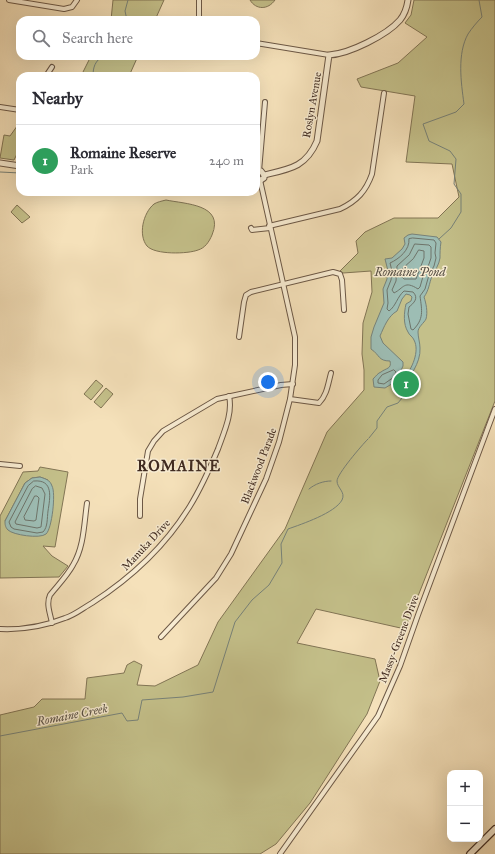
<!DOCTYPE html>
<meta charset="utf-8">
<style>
body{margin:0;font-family:"IM FELL Great Primer",serif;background:#f7f7f7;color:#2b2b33}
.controls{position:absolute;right:12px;bottom:12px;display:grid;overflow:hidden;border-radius:8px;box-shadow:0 4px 16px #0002}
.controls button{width:36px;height:36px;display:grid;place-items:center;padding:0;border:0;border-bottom:1px solid #e1e1e2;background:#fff;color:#2b2b33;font:20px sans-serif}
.you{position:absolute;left:268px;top:382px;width:14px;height:14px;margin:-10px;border:3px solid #fff;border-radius:50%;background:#1a73e8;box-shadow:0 0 0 6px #1a73e833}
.badge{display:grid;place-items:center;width:26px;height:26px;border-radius:50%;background:#2563eb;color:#fff;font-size:13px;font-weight:700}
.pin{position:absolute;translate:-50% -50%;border:2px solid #fff;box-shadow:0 1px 4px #0006}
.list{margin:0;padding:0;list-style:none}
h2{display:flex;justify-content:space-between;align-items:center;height:52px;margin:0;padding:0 16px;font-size:17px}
h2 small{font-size:13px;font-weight:400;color:#7c7c81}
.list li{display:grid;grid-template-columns:26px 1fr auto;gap:12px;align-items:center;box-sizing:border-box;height:72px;padding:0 16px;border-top:1px solid #e1e1e2}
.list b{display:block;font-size:15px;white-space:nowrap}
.list p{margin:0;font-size:13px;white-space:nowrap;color:#7c7c81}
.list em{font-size:13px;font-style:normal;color:#7c7c81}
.icon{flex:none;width:22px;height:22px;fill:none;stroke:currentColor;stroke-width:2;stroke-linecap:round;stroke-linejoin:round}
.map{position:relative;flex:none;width:495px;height:854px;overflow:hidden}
.search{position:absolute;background:#fff;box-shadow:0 4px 16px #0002;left:16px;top:16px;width:244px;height:44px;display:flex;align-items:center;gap:10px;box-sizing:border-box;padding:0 14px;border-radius:12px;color:#7c7c81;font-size:15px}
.panel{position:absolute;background:#fff;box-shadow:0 4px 16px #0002;left:16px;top:72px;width:244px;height:124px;border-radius:12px}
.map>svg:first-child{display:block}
.green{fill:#c4c08a;stroke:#827555;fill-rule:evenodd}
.water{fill:#9dbdb4;stroke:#778279;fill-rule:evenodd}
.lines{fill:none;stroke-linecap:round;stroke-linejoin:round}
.shore{stroke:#6e746a;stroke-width:1}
.stream{stroke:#778279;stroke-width:1}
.minor-casing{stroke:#6c5846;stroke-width:6}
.tertiary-casing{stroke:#6c5846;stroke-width:7}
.secondary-casing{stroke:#3f2a20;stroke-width:8}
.minor{stroke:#f8ecd2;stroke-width:4}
.tertiary{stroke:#f8ecd2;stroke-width:5}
.secondary{stroke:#f8ecd2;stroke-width:5.5}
.labels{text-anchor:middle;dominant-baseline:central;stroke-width:3;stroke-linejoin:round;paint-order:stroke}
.street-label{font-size:11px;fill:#3f2a20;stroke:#f8ecd2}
.water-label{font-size:12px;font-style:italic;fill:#564f45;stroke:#f8ecd2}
.district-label{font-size:15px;font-weight:bold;letter-spacing:1px;fill:#3f2a20;stroke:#f8ecd2}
</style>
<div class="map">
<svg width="495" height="854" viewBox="0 0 495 854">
<rect width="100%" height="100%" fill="#f5e1ba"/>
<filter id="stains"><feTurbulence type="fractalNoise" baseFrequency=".005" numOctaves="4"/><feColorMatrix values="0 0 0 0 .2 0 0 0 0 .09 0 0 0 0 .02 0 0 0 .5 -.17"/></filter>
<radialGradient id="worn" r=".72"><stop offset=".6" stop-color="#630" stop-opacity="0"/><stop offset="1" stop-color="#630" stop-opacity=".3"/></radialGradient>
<g class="green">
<polygon points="113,0 164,0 155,20 111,20"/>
<path d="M250,0H275C268,10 256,10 250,0Z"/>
<polygon points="414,0 495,0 495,401 405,629 316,609 297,643 375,659 380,681 367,714 310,803 276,844 260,854 0,854 0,715 34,707 42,699 85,699 87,678 124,673 127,665 134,661 142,665 137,685 155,686 198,665 218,622 285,529 327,432 364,390 364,370 362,354 363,323 372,292 371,271 343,273 340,271 358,253 356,241 365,232 394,218 438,218 459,197 452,164 406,162 415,96 361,87 357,79 398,63 427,37 405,23 411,15"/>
<polygon points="91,56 138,56 129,76 81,76"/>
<polygon points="20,122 20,148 14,160 0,158 4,135 10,136"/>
<path d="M166,200C185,204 225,204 212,235C209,242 205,248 198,250C188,254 155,255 147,246C138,235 143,213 154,204C157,202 162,201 166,200Z"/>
<polygon points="17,205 30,217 22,223 11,212"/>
<polygon points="96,380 103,386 91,400 84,394"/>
<polygon points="106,388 113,394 101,408 94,402"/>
<path d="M40,467L68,472L55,547L43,546L52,556L68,566L59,577L0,578V516L23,472L38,471ZM40,477L48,480L5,521L25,483L32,478Z"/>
</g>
<g class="water">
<path d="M412,234L437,237L441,242C440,248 440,253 440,258C439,265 435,270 432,276C429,284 429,290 424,297C426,303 428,312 426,319C424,323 418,327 418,332C418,337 420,343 420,348C421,363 409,378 401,389L398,388L397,383L395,382L385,388L374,387L373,379C376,376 378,373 381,372C386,368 392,369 390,361C378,361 380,355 371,349V337L374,327L384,303L383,289L387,279L388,271L385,259L392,258L402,249L405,244L404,238L408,235ZM406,294L410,295L412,297L411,301L406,304C404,313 403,324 408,332C409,335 413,337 414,340C420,351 412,369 404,378L399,375L403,366V362L383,343L380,336C384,327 388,316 397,311L402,299Z"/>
<path d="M40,477C46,479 50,480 52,486C56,493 52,529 46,534C40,539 13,535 8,530C5,527 5,524 5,521L25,483L32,478Z"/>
</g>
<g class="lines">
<g class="shore">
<path d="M413,238L434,240L436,243L435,253L436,258L434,266L429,275L425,289L420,296C422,311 424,319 413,330L411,329L408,314L409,307C414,303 419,298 413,292L404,291C397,297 396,306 389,311L387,309L388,303L387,290L391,280L392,271L390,263C399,259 410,250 409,239Z"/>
<path d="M415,244L429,245L431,247V258L429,264L424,273L420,287L418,289C404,280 404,288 394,293L392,290L396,281L397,266L409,255Z"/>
<polygon points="419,250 424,251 424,258 416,279 404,279 402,277 403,268 413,259"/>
<polygon points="394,370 396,372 394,377 384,384 378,383 378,380 382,375"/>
<path d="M34,481C54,479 50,498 48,511C47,518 48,527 43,532L37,533L14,529L11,527L9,522L28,486Z"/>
<polygon points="36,486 42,488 45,494 41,527 37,528 16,524 15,522 32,489"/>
<polygon points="35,496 37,496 39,498 36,520 34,521 25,520 24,517"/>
</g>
<g class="stream">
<polyline points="127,20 125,11 128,0"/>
<path d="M93,76C93,67 95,61 103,56"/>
<polyline points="19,135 20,134"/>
<polyline points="0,172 20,173"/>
<path d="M439,239L451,228L461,212V194L454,184L456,159L450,151L429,141L423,124L456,112L464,104C461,82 457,54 468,34C472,28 477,22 482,17L479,0"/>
<polyline points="369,438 377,428 377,421 387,407 398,403 402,398 403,393 401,389"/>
<path d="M309,489C315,484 323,481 331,481"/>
<path d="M0,736L122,713L127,721L138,720L142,700L183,697L213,692L235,622L252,600L269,585L282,563L281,544L288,529C302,524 335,513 342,500C346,492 337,488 337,481C337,474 362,445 368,439"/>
</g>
<defs>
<g id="minor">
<polyline points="9,0 64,9 72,7 77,0"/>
<polyline points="199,20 199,0"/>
<polyline points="256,43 329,55"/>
<polyline points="46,76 52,67"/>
<polyline points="0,107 20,110"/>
<polyline points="259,171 265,102"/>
<path d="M269,226L340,209C357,201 366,191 372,174L384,93"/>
<polyline points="251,228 252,230 270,228"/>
<polyline points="239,337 244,302 246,295 251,292 333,272 340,274 342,280 344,310"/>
<path d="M290,399L319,403C327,395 328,384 331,373"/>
<polyline points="0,464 20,466"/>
<polyline points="140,516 140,499 148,451 154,441 163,431 217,399 281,385 293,384"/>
<path d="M52,623C50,613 46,604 50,595C58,585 67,576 73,565C84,547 84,524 87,503"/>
<path d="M0,629C22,630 45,626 65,618C75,615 83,608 92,603C131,578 166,545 190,506C201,488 210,468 218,449C224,432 233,413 229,396"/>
<polyline points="161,637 216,578 231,554 266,479 279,442 290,399 295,365 295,337 260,180"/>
<polyline points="280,854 378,716 400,666 418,615 495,409"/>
</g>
<g id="tertiary">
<polyline points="0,163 20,166"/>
<polyline points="256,172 261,171 264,175 264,178 261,180 256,179"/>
<path d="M264,175C290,169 306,167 317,141L329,55C349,54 387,35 400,20C405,14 407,7 408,0"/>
</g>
<polyline id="secondary" points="470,854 495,829"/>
</defs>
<use href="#minor" class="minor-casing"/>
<use href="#tertiary" class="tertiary-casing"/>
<use href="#secondary" class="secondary-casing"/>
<use href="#minor" class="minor"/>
<use href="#tertiary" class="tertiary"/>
<use href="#secondary" class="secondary"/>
</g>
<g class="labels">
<g class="street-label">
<text transform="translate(312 105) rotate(-80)">Roslyn Avenue</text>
<text transform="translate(259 466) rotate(-69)">Blackwood Parade</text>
<text transform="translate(146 545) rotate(-47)">Manuka Drive</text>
<text transform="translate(399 639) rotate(-69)">Massy-Greene Drive</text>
</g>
<g class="water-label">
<text x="410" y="272">Romaine Pond</text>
<text transform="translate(72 715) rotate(-11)">Romaine Creek</text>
</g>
<g class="district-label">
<text x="179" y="466">ROMAINE</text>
</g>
</g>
<rect width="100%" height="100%" filter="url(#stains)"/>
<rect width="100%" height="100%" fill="url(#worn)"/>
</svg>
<div class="controls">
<button>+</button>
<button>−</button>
</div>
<div class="you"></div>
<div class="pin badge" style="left:406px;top:384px;background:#2e9e5b">1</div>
<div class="search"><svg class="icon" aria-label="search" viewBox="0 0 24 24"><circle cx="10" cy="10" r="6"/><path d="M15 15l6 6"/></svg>Search here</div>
<section class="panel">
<h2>Nearby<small></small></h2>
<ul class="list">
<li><span class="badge" style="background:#2e9e5b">1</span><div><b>Romaine Reserve</b><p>Park</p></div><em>240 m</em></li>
</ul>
</section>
</div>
